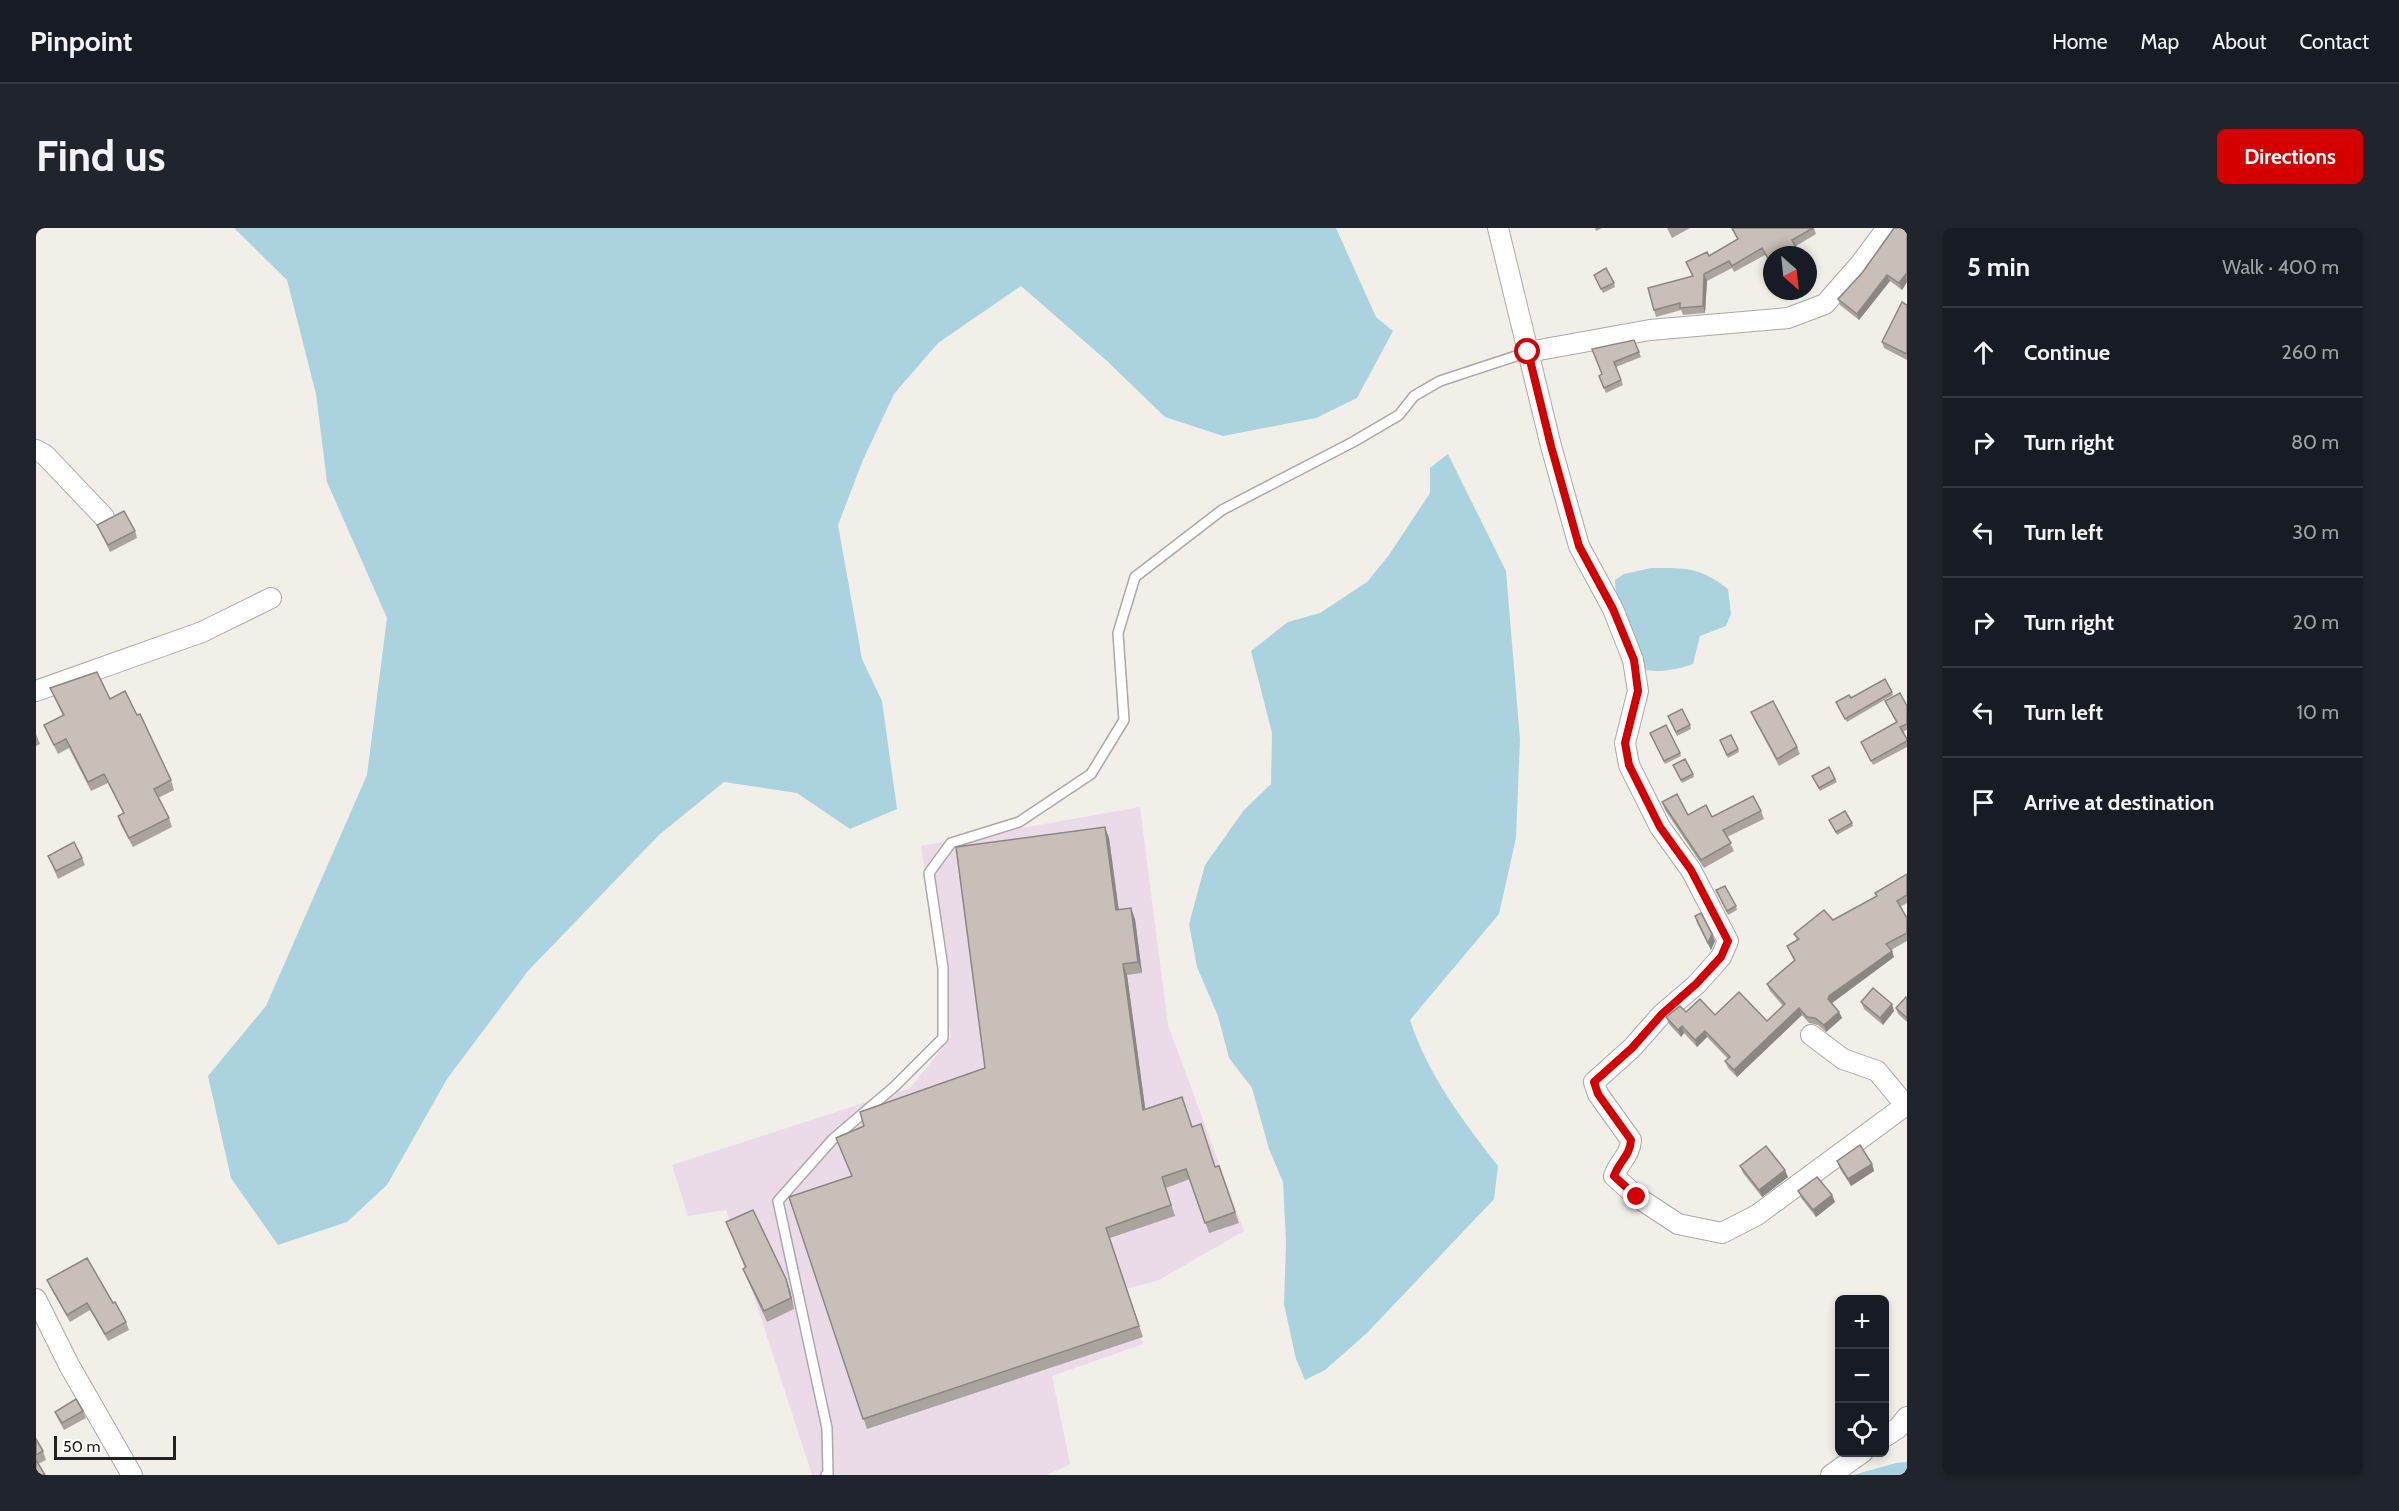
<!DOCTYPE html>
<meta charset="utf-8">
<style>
body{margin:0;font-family:Cabin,sans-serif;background:#20242c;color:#f1f3f6}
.controls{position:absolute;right:18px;bottom:18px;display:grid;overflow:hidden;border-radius:9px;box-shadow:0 3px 9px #0003}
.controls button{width:54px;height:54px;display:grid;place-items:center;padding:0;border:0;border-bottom:2px solid #363941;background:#171b24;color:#f1f3f6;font:30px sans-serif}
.compass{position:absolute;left:1727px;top:18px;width:54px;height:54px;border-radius:50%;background:#171b24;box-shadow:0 3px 9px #0003;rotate:153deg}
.scale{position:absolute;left:18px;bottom:15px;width:122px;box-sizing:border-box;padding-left:6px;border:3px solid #222;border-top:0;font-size:16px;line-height:21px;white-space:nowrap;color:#222;-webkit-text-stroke:4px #fff;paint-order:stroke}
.stop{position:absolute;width:18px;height:18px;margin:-14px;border:4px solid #d40000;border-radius:50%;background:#fff}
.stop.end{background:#d40000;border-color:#fff;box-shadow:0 2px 6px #0008}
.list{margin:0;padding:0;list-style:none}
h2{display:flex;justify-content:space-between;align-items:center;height:78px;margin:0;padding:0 24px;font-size:26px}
h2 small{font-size:20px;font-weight:400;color:#9ea1a6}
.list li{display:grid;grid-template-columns:39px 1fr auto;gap:18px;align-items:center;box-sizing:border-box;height:90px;padding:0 24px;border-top:2px solid #363941}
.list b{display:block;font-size:22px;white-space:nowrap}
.list em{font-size:20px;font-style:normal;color:#9ea1a6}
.icon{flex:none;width:33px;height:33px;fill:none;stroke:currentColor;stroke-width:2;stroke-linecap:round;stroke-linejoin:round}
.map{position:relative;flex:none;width:1871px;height:1247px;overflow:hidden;border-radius:9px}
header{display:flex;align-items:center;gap:36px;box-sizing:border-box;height:84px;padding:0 30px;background:#171b24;border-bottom:2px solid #363941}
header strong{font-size:28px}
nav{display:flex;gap:33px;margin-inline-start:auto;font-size:21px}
.intro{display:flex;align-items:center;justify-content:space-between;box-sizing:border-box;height:144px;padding:0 36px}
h1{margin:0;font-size:42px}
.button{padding:15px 27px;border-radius:9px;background:#d40000;color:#fff;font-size:21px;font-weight:700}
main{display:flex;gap:36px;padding:0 36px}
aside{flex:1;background:#171b24;border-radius:9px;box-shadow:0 3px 9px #0003}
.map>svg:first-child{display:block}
.industrial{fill:#ebdbe8}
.water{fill:#aad3df}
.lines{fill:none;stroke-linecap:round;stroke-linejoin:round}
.service-casing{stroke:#a9a9a9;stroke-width:12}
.minor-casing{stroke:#a9a9a9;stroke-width:22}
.service{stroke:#fff;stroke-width:9}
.minor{stroke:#fff;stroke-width:20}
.wall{fill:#aba49e}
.shaded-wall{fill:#8b8681}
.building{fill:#c7bfb8;stroke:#8b8681;stroke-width:1.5}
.route{stroke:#d40000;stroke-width:8}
</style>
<header>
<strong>Pinpoint</strong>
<nav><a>Home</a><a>Map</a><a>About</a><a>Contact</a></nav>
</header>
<div class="intro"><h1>Find us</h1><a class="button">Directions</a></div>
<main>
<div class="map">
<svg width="1871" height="1247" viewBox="0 0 1871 1247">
<rect width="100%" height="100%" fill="#f2efe9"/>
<polygon class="industrial" points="1104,579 1132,797 1208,1003 1121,1053 1089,1061 1107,1116 1016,1148 1034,1236 1011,1247 776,1247 690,982 652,988 636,937 874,860 915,809 885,618"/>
<g class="water">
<polygon points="198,0 1300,0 1340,89 1357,103 1321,170 1280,190 1187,208 1129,189 1071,133 985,58 902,115 858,166 827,232 802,297 826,431 846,473 861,581 814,601 761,565 688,554 623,607 492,743 411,851 351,957 311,994 242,1017 195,950 172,848 230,778 331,547 351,390 291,254 280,166 251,52"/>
<path d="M1412,226L1470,343L1484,511L1480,610L1463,686L1374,792C1392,847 1427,893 1462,938L1458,971L1331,1105L1289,1142L1269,1152L1260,1131L1248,1076L1250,1014L1247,954L1233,921L1216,860L1193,830L1182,788L1161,739L1153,696L1169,637L1208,582L1235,556L1236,505L1215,423L1252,394L1284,385L1331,354L1353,327L1394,265V240Z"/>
<path d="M1615,340C1650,340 1664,339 1692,361L1695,386L1690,398L1664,408L1657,436C1643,441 1624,445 1609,442L1605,433L1580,367L1579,352L1588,346Z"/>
<polygon points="1871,1234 1871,1247 1817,1247 1860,1235"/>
</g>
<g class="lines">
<defs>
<polyline id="service" points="790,1247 792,1246 791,1200 742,973 797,911 859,858 907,810 907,740 893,645 915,615 983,594 1055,546 1088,492 1082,405 1099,349 1186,282 1317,214 1363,187 1378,168 1404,153 1492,124"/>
<g id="minor">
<path d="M1462,0L1515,218L1543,318L1577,381L1597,432L1602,463L1589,515L1593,537L1624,599L1655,642L1692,713L1685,729L1661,756L1626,786L1596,820L1558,854L1562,866L1595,912C1594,928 1584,932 1578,948L1601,969L1642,996L1686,1005L1721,987L1870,877"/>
<polyline points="1492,124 1614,102 1752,90 1789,76 1825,35 1851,0"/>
<polyline points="0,222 9,227 68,289"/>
<polyline points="0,463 166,404 235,370"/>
<polyline points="1775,807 1807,831 1841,843 1871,879"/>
<polyline points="0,1071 33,1137 96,1247"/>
<polyline points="1848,1209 1862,1200 1871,1189"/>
<polyline points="1795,1247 1827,1224"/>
</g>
</defs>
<use href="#service" class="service-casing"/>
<use href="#minor" class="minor-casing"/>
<use href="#service" class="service"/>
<use href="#minor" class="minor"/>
</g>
<g class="wall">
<polygon points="1559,0 1566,0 1560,3"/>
<polygon points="1631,0 1654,0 1636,10"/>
<polygon points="1695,0 1778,0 1780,6 1760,18 1736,27 1736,39 1729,27 1698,44 1696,40 1671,53 1669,85 1647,87 1645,82 1620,89 1618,82 1656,48 1650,34 1673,28 1701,11"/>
<polygon points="1871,0 1871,54 1866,62 1854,53 1823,92 1804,77 1802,71 1826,45"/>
<polygon points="1772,40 1775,48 1772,50"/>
<polygon points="1558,47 1578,55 1579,59 1567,65"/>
<polygon points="1871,77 1871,132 1848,120 1846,114"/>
<polygon points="1598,112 1605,129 1580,139 1587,157 1570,165 1563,148 1566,146"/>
<polygon points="61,297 99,303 101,310 74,324"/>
<polygon points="14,460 74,471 135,552 138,562 122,570 133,590 136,599 97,619 85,597 82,588 87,585 72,555 55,563 33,520 22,526 12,506 8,497 27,488 18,469"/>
<polygon points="1856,464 1857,467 1811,494 1800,474 1815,470"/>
<polygon points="1849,473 1871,478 1871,502 1867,504 1871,511 1871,519 1837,537 1825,514 1860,494"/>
<polygon points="1715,484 1761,519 1764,526 1743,538 1718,491"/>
<polygon points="1632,488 1654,497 1655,501 1641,508"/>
<polygon points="1614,505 1644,525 1645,528 1629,536"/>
<polygon points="0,506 4,516 0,518"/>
<polygon points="1684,512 1702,521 1703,524 1692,530"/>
<polygon points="1637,537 1657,546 1658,549 1646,555"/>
<polygon points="1776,548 1799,551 1801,554 1784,563"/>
<polygon points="1626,574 1652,587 1676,589 1725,583 1728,591 1691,609 1698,623 1668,640 1629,582"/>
<polygon points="1793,592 1816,595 1817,598 1801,607"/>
<polygon points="1073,610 1083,682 1099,691 1106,745 1091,747 1109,881 1157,899 1180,939 1183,938 1203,995 1173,1005 1154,951 1130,960 1139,988 1074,1010 1107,1109 831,1201 753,969 816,948 800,910 828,898 949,840"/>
<polygon points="12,628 46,630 49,637 22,651"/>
<polygon points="1871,646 1871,675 1864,679 1871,690 1871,713 1855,722 1858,729 1796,775 1803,784 1806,790 1790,804 1782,797 1773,795 1766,787 1701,849 1692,840 1689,833 1692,831 1671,809 1661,819 1648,805 1645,809 1633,796 1630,789 1650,784 1731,793 1747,778 1734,763 1731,756 1758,733 1751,718 1761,712 1758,706 1797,692 1840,668 1839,665"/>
<polygon points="1680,662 1700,678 1701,682 1692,687"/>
<polygon points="1659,688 1679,713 1675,722 1661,695"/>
<polygon points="1871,770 1871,794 1862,786 1860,780"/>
<polygon points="1825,774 1858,783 1847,797 1828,781"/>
<polygon points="1801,933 1836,936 1838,943 1815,958 1804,941"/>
<polygon points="1704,938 1752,949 1726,969 1707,945"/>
<polygon points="1762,963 1796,967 1799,974 1780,989 1765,970"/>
<polygon points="690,994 754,1062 758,1081 731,1094 711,1051 707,1041 709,1040"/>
<polygon points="11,1052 77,1075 90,1094 93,1102 72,1113 54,1082 34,1094 14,1059"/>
<polygon points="47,1183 50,1190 28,1202 22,1191 19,1184"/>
<polygon points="0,1211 7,1223 10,1232 2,1236 0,1247"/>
</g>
<g class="shaded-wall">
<polygon points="1668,46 1671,53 1669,85 1667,78"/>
<polygon points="1870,46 1871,54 1866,62 1863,55"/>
<polygon points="1851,47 1854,53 1823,92 1821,86"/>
<polygon points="1069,599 1073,610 1084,693 1080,682"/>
<polygon points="1095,680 1099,691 1106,745 1102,734"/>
<polygon points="1676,706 1679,713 1675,722 1672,715"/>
<polygon points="1856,723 1858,729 1796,775 1792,771 1793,768"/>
<polygon points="1087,736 1091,747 1111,893 1107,882"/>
<polygon points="1856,776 1858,783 1847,797 1844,790"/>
<polygon points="1763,780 1766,787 1701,849 1698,842"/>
<polygon points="1803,784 1806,790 1790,804 1788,797"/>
<polygon points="1646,798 1648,805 1645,809 1642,802"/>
<polygon points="1669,803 1671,809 1661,819 1659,812"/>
<polygon points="1836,936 1838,943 1815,958 1812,951"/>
<polygon points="1749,942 1752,949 1726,969 1723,962"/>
<polygon points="1796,967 1799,974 1780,989 1777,982"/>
<polygon points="750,1051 754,1062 758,1081 755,1070"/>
</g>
<g class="building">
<polygon points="1696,0 1777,0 1756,12 1764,27 1736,27 1736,37 1726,20 1696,38 1693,33 1668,46 1667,78 1644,80 1644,75 1618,82 1612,60 1657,48 1650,34 1671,24 1673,28 1702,11"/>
<polygon points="1858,0 1871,0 1871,47 1870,46 1863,55 1851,47 1821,86 1802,71 1826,45"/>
<polygon points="1570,40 1578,55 1565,61 1558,47"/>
<polygon points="1866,74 1871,77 1871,126 1846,114"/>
<polygon points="1598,112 1603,124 1578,134 1585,152 1568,160 1563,148 1566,146 1556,121"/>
<polygon points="88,283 99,303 72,317 61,297"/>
<polygon points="61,444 74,471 89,463 101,487 104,486 135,552 118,561 133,590 93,610 82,588 88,585 68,546 52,554 30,511 18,517 8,497 28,487 14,460"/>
<polygon points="1849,451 1856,464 1809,491 1800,474 1813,467 1815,470"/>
<polygon points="1864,465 1871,478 1871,496 1864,499 1871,511 1871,513 1835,533 1825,514 1861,494 1849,473"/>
<polygon points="1737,473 1761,519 1741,531 1715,484"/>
<polygon points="1646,481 1654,497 1640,504 1632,488"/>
<polygon points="1630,497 1644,525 1628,533 1614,505"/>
<polygon points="1695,507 1702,521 1691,527 1684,512"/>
<polygon points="1649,531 1657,546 1645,552 1637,537"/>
<polygon points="1793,539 1799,551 1783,560 1776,548"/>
<polygon points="1641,566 1652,587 1670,577 1676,589 1717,568 1725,583 1687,602 1695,615 1665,632 1626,574"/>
<polygon points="1809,583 1816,595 1800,604 1793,592"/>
<polygon points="1069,599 1080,682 1095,680 1102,734 1087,736 1107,882 1146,869 1156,899 1165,896 1179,939 1183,938 1199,984 1169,995 1150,941 1126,949 1135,977 1070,1000 1103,1098 827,1191 753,969 816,948 800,910 828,898 824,884 949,840 920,619"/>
<polygon points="38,614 46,630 20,643 12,628"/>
<polygon points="1871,646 1871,667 1861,673 1871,690 1871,705 1850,716 1856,723 1793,768 1792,771 1803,784 1788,797 1779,790 1771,789 1763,780 1698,842 1689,833 1694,829 1669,803 1659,812 1646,798 1642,802 1630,789 1644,778 1650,784 1664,771 1679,787 1703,764 1731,793 1749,776 1731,756 1759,732 1751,718 1763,711 1758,706 1788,682 1797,692 1841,668 1839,665"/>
<polygon points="1689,658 1700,678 1691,683 1680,662"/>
<polygon points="1665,685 1676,706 1672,715 1659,688"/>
<polygon points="1837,760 1856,776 1844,790 1825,774"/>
<polygon points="1870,769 1871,770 1871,790 1860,780"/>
<polygon points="1824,917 1836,936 1812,951 1801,933"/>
<polygon points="1730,918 1749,942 1723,962 1704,938"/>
<polygon points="1781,949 1796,967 1777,982 1762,963"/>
<polygon points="717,982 750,1051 755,1070 728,1083 707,1041 710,1039 690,994"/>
<polygon points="51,1030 77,1075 79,1074 90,1094 69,1106 51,1075 31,1087 11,1052"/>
<polygon points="40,1171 47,1183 26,1195 19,1184"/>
<polygon points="0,1211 7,1223 0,1227"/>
<polygon points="0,1232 9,1247 0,1247"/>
</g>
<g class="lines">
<path class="route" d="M1492,124L1515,218L1543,318L1577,381L1598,432L1602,463L1589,515L1593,537L1624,599L1655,642L1692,713L1685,729L1660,756L1626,786L1596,820L1558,854L1562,866L1595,912C1594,928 1584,932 1578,948L1601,969"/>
</g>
</svg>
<div class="controls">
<button>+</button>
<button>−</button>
<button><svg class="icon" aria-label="locate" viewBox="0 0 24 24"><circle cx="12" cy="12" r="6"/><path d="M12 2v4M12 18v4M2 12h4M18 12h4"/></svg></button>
</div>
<svg class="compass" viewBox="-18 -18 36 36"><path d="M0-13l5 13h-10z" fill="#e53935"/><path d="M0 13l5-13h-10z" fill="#9ea1a6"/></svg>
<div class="scale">50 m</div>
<div class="stop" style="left:1492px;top:124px"></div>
<div class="stop end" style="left:1601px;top:969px"></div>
</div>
<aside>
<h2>5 min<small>Walk · 400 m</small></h2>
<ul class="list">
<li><svg class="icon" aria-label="ahead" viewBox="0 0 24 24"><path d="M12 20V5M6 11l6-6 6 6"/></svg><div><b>Continue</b></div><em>260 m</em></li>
<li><svg class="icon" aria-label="right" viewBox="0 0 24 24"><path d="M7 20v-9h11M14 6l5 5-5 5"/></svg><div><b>Turn right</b></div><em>80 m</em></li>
<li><svg class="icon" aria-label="left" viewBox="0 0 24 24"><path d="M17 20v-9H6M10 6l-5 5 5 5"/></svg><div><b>Turn left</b></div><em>30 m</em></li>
<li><svg class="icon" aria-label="right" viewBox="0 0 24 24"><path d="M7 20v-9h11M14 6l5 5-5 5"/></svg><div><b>Turn right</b></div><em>20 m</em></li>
<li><svg class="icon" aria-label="left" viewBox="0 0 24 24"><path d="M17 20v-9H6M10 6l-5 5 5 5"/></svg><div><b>Turn left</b></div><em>10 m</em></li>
<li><svg class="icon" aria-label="arrive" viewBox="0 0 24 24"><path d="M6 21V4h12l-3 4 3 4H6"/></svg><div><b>Arrive at destination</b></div></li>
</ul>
</aside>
</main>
